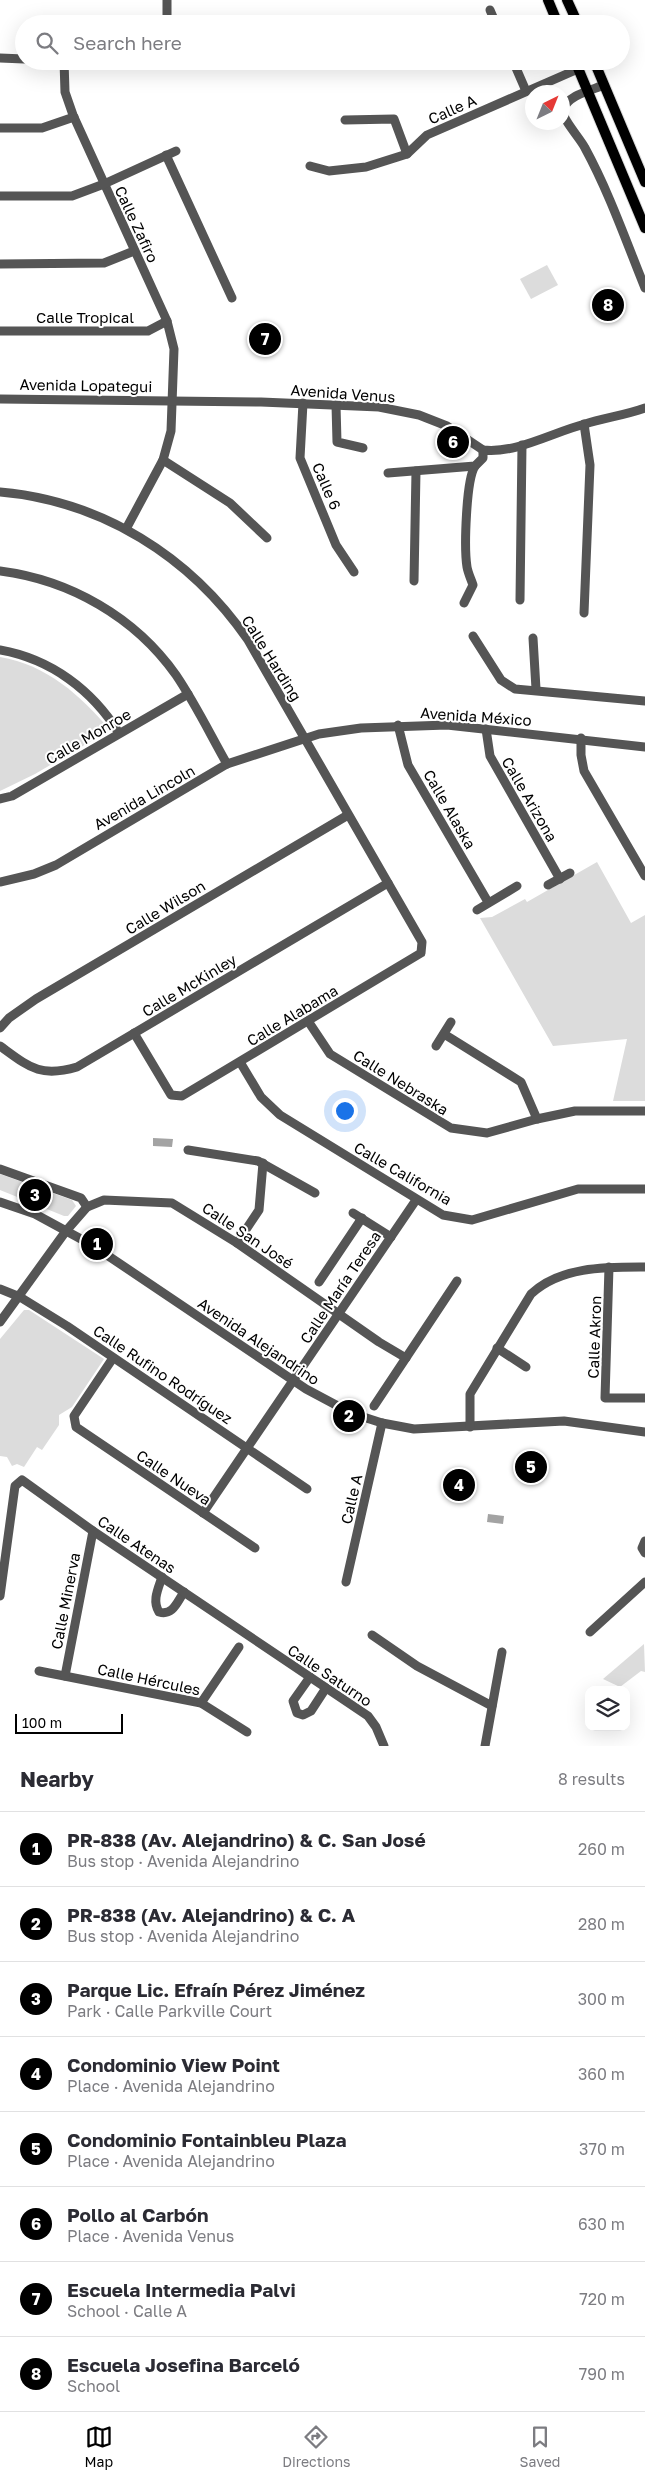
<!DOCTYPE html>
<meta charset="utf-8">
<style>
body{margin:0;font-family:"Golos Text",sans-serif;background:#f7f7f7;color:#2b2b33}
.controls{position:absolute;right:15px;bottom:15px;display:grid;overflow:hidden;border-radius:10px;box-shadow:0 5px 20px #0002}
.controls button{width:45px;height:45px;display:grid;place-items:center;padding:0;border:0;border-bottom:1px solid #e1e1e2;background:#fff;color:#2b2b33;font:25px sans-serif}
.compass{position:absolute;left:525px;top:85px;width:45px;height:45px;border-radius:50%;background:#fff;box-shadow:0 5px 20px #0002;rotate:43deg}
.scale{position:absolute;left:15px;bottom:12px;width:108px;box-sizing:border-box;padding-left:5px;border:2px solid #000;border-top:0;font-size:14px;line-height:18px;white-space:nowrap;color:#000;-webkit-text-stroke:4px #fff;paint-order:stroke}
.you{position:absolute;left:344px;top:1110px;width:18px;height:18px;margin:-12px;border:4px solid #fff;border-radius:50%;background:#1a73e8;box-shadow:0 0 0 8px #1a73e833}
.badge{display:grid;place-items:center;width:32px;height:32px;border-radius:50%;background:#000;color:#fff;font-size:16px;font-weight:700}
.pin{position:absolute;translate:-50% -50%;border:2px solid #fff;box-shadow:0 1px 5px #0006}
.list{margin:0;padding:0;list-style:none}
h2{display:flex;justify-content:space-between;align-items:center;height:65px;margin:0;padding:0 20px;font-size:21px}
h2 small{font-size:16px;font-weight:400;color:#7c7c81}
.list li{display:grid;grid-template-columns:32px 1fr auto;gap:15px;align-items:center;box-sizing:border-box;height:75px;padding:0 20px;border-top:1px solid #e1e1e2}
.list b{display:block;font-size:19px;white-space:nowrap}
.list p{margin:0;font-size:16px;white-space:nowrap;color:#7c7c81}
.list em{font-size:16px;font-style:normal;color:#7c7c81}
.icon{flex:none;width:28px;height:28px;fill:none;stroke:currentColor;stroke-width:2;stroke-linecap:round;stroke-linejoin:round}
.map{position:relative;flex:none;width:645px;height:1746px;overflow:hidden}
.search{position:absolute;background:#fff;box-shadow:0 5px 20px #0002;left:15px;right:15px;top:15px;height:55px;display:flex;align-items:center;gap:12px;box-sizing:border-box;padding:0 18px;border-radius:28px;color:#7c7c81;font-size:19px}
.sheet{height:665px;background:#fff}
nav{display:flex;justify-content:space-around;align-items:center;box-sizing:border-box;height:70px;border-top:1px solid #e1e1e2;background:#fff;font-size:14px;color:#7c7c81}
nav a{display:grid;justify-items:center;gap:2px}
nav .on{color:#000}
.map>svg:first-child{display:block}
.green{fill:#dcdcdc}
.water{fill:#a3a3a3}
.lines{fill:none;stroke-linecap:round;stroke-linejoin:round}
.major-casing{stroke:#dbdbdb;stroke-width:12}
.minor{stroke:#555;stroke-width:9}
.major{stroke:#000;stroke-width:10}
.labels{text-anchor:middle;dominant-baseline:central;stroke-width:4;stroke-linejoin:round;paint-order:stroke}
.street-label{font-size:15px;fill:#000;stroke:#fff}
</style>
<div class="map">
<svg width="645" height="1746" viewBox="0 0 645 1746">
<rect width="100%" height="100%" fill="#fff"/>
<g class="green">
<polygon points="547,265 558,285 531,299 520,279"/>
<path d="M0,657C47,665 80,695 110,730L35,774L0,791Z"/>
<polygon points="597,862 631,923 645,915 645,1101 613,1101 627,1039 553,1046 480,918 492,917 525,899 527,902"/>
<polygon points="0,1174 72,1200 76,1206 68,1216 64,1216 0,1190"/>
<polygon points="24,1310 29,1310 104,1359 72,1407 59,1415 59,1425 42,1450 37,1447 24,1467 17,1464 12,1466 7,1457 0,1456 0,1339"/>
<polygon points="644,1644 645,1672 641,1671 620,1687 603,1679"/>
</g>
<g class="water">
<polygon points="153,1138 173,1139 172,1147 153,1146"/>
<polygon points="488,1514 504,1516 503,1524 487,1522"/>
</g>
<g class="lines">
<defs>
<g id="major">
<polyline points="548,0 558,24"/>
<polyline points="567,0 578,24"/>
<polyline points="575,61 645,228"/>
<polyline points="594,61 645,182"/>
</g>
</defs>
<use href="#major" class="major-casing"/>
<g class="minor">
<polyline points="167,0 167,24"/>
<polyline points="490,10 496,24"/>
<polyline points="0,58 24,59"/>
<polyline points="64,61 65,92 73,115 167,321 174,349 171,431 163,460 126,529"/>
<polyline points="513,61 526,91"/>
<path d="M604,85C592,90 567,95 563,110C561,118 580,138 585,148C609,192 626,241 645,288"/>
<polyline points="345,120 394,119 407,154"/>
<polyline points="0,128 42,128 74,117"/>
<polyline points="166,155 232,298"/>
<polyline points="310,166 329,171 366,167 407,154 427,135 578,69"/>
<polyline points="0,196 72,196 104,184 176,151"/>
<polyline points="0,264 104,263 134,251"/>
<polyline points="0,331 148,331 167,321"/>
<path d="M0,399L261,402L379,407L419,415L447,426L483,450C516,454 553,432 585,424C604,418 626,415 645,408"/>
<polyline points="303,403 300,458 336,545 354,572"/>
<polyline points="336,405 337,442 363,448"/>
<polyline points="163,460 230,503 267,538"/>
<polyline points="388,473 475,466 483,458 483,450"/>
<path d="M0,492C102,501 190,556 248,640L422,942L421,953L182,1096L171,1095L134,1033"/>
<path d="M0,571C70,580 135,617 176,675C195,703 210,734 227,764"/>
<polyline points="414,581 416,471"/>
<polyline points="520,600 522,445"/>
<path d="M464,603L473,585C471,579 468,573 467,567C464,548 466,480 475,466"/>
<polyline points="584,613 590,465 584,424"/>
<polyline points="473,636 501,680 515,689 645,701"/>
<polyline points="533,638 536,689"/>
<path d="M0,650C51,659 92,690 119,733"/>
<polyline points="398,725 408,765 488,902"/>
<polyline points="486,729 490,756 560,879"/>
<polyline points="581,738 581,755 584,771 645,876"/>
<polyline points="0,799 12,796 188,694"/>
<polyline points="0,882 34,874 56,865 227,764 319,734 361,728 447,725 645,747"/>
<polyline points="548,885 570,873"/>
<polyline points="477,910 517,886"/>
<polyline points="308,1021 330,1054 451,1128 487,1133 537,1119 575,1111 645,1111"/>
<polyline points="0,1028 9,1018 36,999 348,815"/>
<polyline points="444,1034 521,1082 537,1119"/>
<path d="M0,1046C29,1067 40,1078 77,1067L388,883"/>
<polyline points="436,1046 451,1022"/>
<polyline points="240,1062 261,1097 280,1115 443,1215 472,1220 578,1189 645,1189"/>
<polyline points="188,1150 258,1161 315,1193"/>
<polyline points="0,1169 81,1198 87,1207"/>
<polyline points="0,1202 35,1214 92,1245 306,1389 351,1413 382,1423 414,1429 564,1421 645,1432"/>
<polyline points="353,1213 391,1237"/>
<polyline points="237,1243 259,1210 263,1163"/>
<polyline points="609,1267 605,1398 645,1398"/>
<polyline points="319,1282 362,1218"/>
<polyline points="0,1289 20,1297 67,1326 307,1489"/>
<polyline points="0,1322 66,1231 87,1207 104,1200 172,1203 237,1243 379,1342 406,1358"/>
<polyline points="497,1348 526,1367"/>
<polyline points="113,1358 74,1416 76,1427 255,1548"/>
<polyline points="374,1406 457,1281"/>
<path d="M470,1427V1394L531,1294C561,1266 607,1267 645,1267"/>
<polyline points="203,1513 416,1200"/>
<polyline points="645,1541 642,1548 645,1553"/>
<path d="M162,1577C158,1589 152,1601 159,1612C173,1616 177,1602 184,1592"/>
<polyline points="346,1582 382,1423"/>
<polyline points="0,1596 15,1486 22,1480 93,1531 368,1716 376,1727 384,1746"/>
<polyline points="590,1632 645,1582"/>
<polyline points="372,1635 417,1666 492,1706"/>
<polyline points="39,1671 201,1703 247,1732"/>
<polyline points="65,1676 93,1531"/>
<polyline points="310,1677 293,1701 297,1713 303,1715 311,1711 326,1688"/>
<polyline points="201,1703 239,1647"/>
<polyline points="485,1746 502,1652"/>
</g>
<use href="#major" class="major"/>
</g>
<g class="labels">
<g class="street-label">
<text transform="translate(452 109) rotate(-24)">Calle A</text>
<text transform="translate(137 224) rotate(65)">Calle Zafiro</text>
<text x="85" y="317">Calle Tropical</text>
<text transform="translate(86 385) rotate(1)">Avenida Lopategui</text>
<text transform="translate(343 393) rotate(4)">Avenida Venus</text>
<text transform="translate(327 486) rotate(67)">Calle 6</text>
<text transform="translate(272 658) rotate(58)">Calle Harding</text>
<text transform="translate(476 716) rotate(4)">Avenida México</text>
<text transform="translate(88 736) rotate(-30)">Calle Monroe</text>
<text transform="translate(144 797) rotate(-30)">Avenida Lincoln</text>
<text transform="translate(530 799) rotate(60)">Calle Arizona</text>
<text transform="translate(450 809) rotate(60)">Calle Alaska</text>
<text transform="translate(165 907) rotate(-31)">Calle Wilson</text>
<text transform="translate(189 985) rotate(-31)">Calle McKinley</text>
<text transform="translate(292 1015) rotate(-31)">Calle Alabama</text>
<text transform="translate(401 1082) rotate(32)">Calle Nebraska</text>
<text transform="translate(403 1173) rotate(30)">Calle California</text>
<text transform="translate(248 1235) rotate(34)">Calle San José</text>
<text transform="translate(340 1287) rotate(-56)">Calle María Teresa</text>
<text transform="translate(594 1337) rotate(-88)">Calle Akron</text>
<text transform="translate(259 1341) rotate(34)">Avenida Alejandrino</text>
<text transform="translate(163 1374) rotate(34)">Calle Rufino Rodríguez</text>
<text transform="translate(174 1477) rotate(34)">Calle Nueva</text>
<text transform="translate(351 1499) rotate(-77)">Calle A</text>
<text transform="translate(137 1544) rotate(34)">Calle Atenas</text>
<text transform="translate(65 1601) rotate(-79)">Calle Minerva</text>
<text transform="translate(330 1675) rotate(34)">Calle Saturno</text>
<text transform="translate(149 1679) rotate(12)">Calle Hércules</text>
</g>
</g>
</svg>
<div class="controls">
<button><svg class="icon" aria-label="layers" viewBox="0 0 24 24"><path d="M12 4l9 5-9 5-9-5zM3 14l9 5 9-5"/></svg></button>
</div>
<svg class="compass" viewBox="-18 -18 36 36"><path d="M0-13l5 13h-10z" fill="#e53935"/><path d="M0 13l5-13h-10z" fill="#7c7c81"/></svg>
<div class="scale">100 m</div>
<div class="you"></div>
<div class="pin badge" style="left:97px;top:1244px">1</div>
<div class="pin badge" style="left:349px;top:1416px">2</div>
<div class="pin badge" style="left:35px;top:1195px">3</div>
<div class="pin badge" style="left:459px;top:1485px">4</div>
<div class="pin badge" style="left:531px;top:1467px">5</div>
<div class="pin badge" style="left:453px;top:442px">6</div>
<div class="pin badge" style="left:265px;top:339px">7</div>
<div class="pin badge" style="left:608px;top:305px">8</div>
<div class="search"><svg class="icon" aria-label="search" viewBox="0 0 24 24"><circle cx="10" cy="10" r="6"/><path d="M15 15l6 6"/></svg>Search here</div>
</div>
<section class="sheet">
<h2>Nearby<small>8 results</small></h2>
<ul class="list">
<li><span class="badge">1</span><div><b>PR-838 (Av. Alejandrino) &amp; C. San José</b><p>Bus stop · Avenida Alejandrino</p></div><em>260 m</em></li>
<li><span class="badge">2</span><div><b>PR-838 (Av. Alejandrino) &amp; C. A</b><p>Bus stop · Avenida Alejandrino</p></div><em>280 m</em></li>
<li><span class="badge">3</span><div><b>Parque Lic. Efraín Pérez Jiménez</b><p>Park · Calle Parkville Court</p></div><em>300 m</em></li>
<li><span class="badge">4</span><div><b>Condominio View Point</b><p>Place · Avenida Alejandrino</p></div><em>360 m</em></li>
<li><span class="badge">5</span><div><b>Condominio Fontainbleu Plaza</b><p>Place · Avenida Alejandrino</p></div><em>370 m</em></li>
<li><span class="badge">6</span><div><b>Pollo al Carbón</b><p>Place · Avenida Venus</p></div><em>630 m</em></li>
<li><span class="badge">7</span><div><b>Escuela Intermedia Palvi</b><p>School · Calle A</p></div><em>720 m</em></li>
<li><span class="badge">8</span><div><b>Escuela Josefina Barceló</b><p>School</p></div><em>790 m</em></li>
</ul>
</section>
<nav>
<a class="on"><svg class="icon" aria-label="map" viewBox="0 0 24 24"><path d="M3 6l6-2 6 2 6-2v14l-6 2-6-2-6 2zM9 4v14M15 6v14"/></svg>Map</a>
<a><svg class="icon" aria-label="directions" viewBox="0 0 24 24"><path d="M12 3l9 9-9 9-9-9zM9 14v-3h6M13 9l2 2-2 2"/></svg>Directions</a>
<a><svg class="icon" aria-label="saved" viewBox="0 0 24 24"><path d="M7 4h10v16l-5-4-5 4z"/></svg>Saved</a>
</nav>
